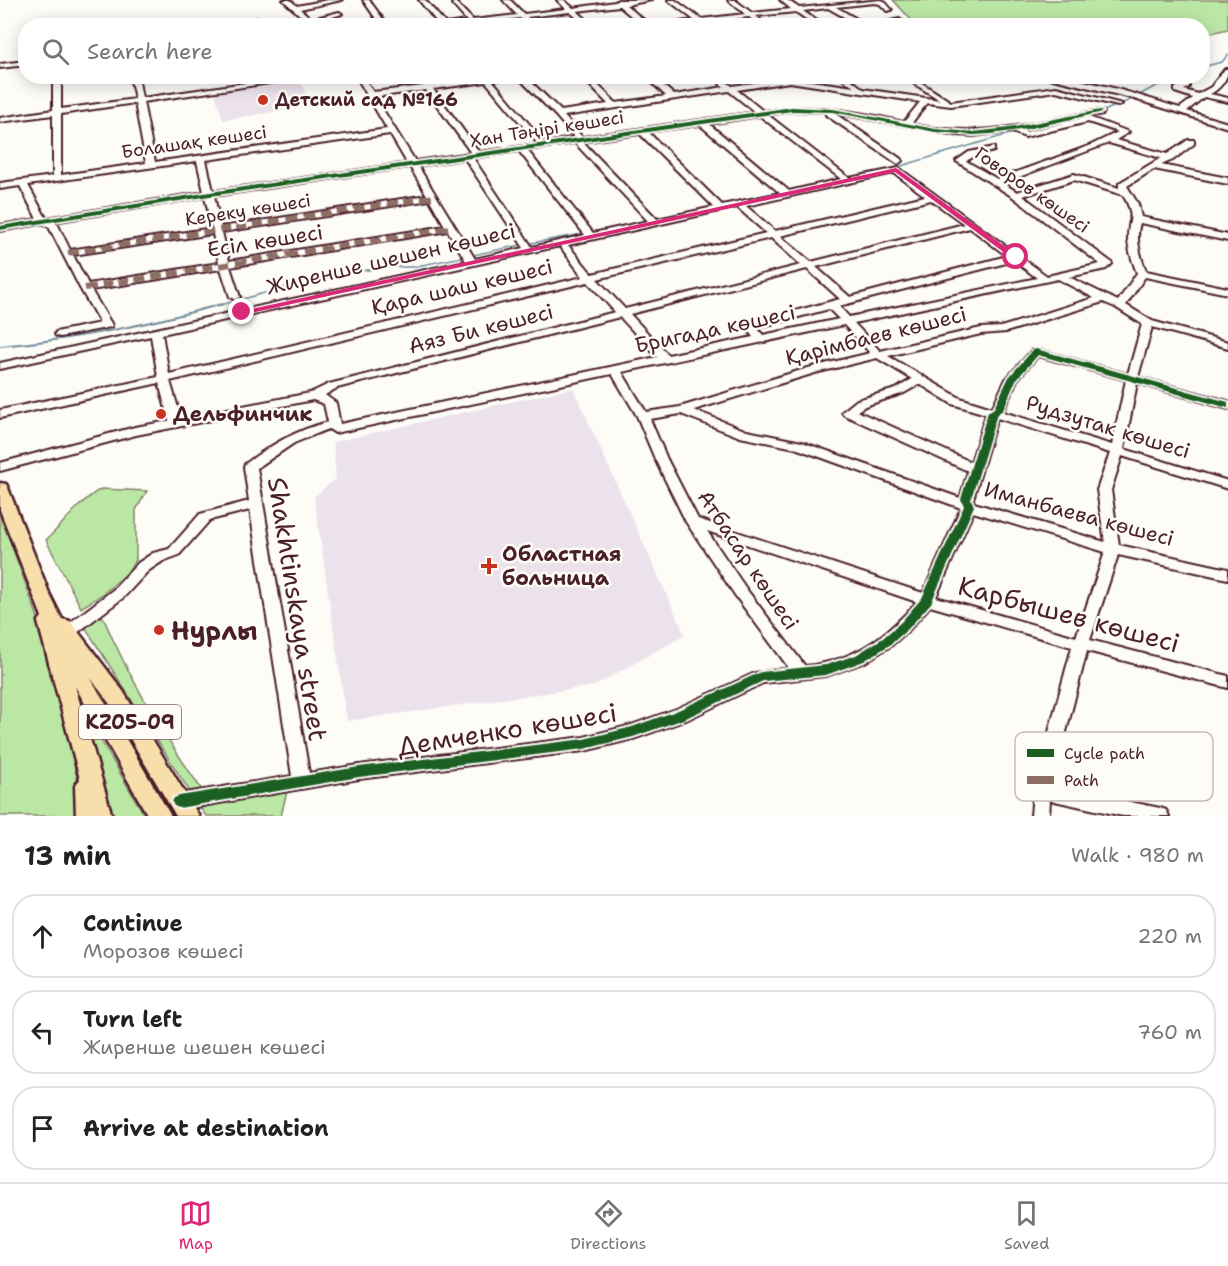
<!DOCTYPE html>
<meta charset="utf-8">
<style>
body{margin:0;font-family:"Shantell Sans",sans-serif;background:#f2f2f2;color:#202124}
.stop{position:absolute;width:18px;height:18px;margin:-14px;border:4px solid #db2777;border-radius:50%;background:#fff}
.stop.end{background:#db2777;border-color:#fff;box-shadow:0 2px 6px #0008}
.list{margin:0;padding:0;list-style:none}
h2{display:flex;justify-content:space-between;align-items:center;height:78px;margin:0;padding:0 24px;font-size:26px}
h2 small{font-size:20px;font-weight:400;color:#757577}
.list li{display:grid;grid-template-columns:39px 1fr auto;gap:18px;align-items:center;box-sizing:border-box;height:84px;margin:0 12px 12px;padding:0 12px;border:2px solid #e0e0e0;border-radius:24px}
.list b{display:block;font-size:22px;white-space:nowrap}
.list p{margin:0;font-size:20px;white-space:nowrap;color:#757577}
.list em{font-size:20px;font-style:normal;color:#757577}
.icon{flex:none;width:33px;height:33px;fill:none;stroke:currentColor;stroke-width:2;stroke-linecap:round;stroke-linejoin:round}
.map{position:relative;flex:none;width:1228px;height:816px;overflow:hidden}
.search{position:absolute;background:#fff;box-shadow:0 3px 15px #0003;left:18px;right:18px;top:18px;height:66px;display:flex;align-items:center;gap:15px;box-sizing:border-box;padding:0 21px;border-radius:24px;color:#757577;font-size:22px}
.sheet{height:366px;background:#fff}
nav{display:flex;justify-content:space-around;align-items:center;box-sizing:border-box;height:84px;border-top:2px solid #e0e0e0;background:#fff;font-size:16px;color:#757577}
nav a{display:grid;justify-items:center;gap:3px}
nav .on{color:#db2777}
.map>svg:first-child{display:block}
.built{fill:#ece2ec}
.green{fill:#bbe7a5;stroke:#828368;stroke-width:1.5}
.lines{fill:none;stroke-linecap:round;stroke-linejoin:round}
.stream-far1{stroke:#6f8c9c;stroke-width:1.5}
.stream{stroke:#6f8c9c;stroke-width:2}
.minor-casing{stroke:#4a1f2b;stroke-width:4}
.major-casing{stroke:#4a1f2b;stroke-width:5}
.minor{fill:#fdfcf7;fill-rule:evenodd}
.major{fill:#f8deab;fill-rule:evenodd}
.quiet{stroke:#8d6e63;stroke-width:6;stroke-dasharray:11 6;stroke-linecap:butt}
.cycleway-casing{stroke:#fdfcf7;stroke-width:4}
.cycleway{fill:#1b5e20;fill-rule:evenodd}
.route{fill:#db2777}
.poi-dot{fill:#c8321e;stroke:#fdfcf7;stroke-width:2}
.labels{text-anchor:middle;dominant-baseline:central;stroke-width:5;stroke-linejoin:round;paint-order:stroke}
.far-poi-label{font-size:18px;font-weight:bold;fill:#4a1f2b;stroke:#fdfcf7;text-anchor:start}
.far-street-label{font-size:18px;fill:#4a1f2b;stroke:#fdfcf7}
.shield{fill:#fdfcf7;stroke:#806168;stroke-width:1.5}
.shield-label{font-size:20px;font-weight:bold;fill:#4a1f2b}
.street-label{font-size:21px;fill:#4a1f2b;stroke:#fdfcf7}
.poi-label{font-size:21px;font-weight:bold;fill:#4a1f2b;stroke:#fdfcf7;text-anchor:start}
.near-street-label{font-size:26px;fill:#4a1f2b;stroke:#fdfcf7}
.near-poi-label{font-size:26px;font-weight:bold;fill:#4a1f2b;stroke:#fdfcf7;text-anchor:start}
.key{fill:#fdfcf7;stroke:#c7baba;stroke-width:1.5}
.key-label{font-size:16px;fill:#4a1f2b}
</style>
<div class="map">
<svg width="1228" height="816" viewBox="0 0 1228 816">
<rect width="100%" height="100%" fill="#fdfcf7"/>
<filter id="ink" filterUnits="userSpaceOnUse"><feTurbulence type="fractalNoise" baseFrequency=".0167" numOctaves="2"/><feDisplacementMap in="SourceGraphic" scale="12" xChannelSelector="R" yChannelSelector="G"/><feConvolveMatrix kernelMatrix="1 2 1 2 8 2 1 2 1" color-interpolation-filters="sRGB"/></filter>
<g filter="url(#ink)">
<g class="built">
<polygon points="301,82 311,106 223,120 215,93"/>
<polygon points="573,388 685,635 594,686 347,721 314,497 336,478 333,442"/>
</g>
<g class="green">
<polygon points="893,0 1228,0 1228,29 1203,35 1202,26 916,25"/>
<path d="M101,489L147,491L136,510V560L125,575L103,594L81,608L46,540C63,524 81,500 101,489Z"/>
<polygon points="0,514 41,626 80,790 79,816 0,816"/>
<path d="M98,616L103,617C129,679 164,735 202,790L190,792L85,627Z"/>
<polygon points="73,683 103,744 145,816 110,816"/>
<polygon points="287,791 281,816 206,816 198,804"/>
</g>
<g class="lines">
<g class="stream-far1">
<polyline points="1202,67 1222,62 1228,55"/>
<polyline points="1101,112 1128,101 1175,76"/>
<polyline points="1022,130 1034,128"/>
<polyline points="884,171 1016,132"/>
<polyline points="787,191 825,183"/>
<polyline points="722,204 779,192"/>
<polyline points="656,219 714,206"/>
<polyline points="606,230 647,221"/>
<polyline points="531,243 583,234"/>
<polyline points="473,255 521,245"/>
<polyline points="217,306 323,277 387,267 412,267 462,257"/>
</g>
<path class="stream" d="M0,346C79,339 146,325 222,304"/>
<defs>
<g id="minor">
<polygon points="283,0 290,0 297,6 328,0 342,0 300,9 312,19 339,12 342,14 316,22 320,26 312,26"/>
<polygon points="363,0 369,0 388,26 381,26"/>
<polygon points="419,0 425,0 446,24 467,21 452,4 455,2 473,20 517,15 503,0 510,0 524,14 566,9 557,0 564,0 573,8 615,2 618,0 652,0 626,5 651,26 643,26 619,6 577,11 594,26 586,26 570,12 527,17 535,26 528,26 520,18 476,24 477,26 440,26"/>
<polygon points="668,0 675,0 701,19 745,14 728,0 735,0 752,13 791,9 780,0 787,0 799,8 881,0 884,1 892,10 887,11 880,4 874,3 836,7 869,26 860,26 828,8 803,11 824,26 816,26 796,12 756,16 767,26 759,26 749,17 677,26 652,26 694,20"/>
<polygon points="257,18 259,19 262,26 256,26 254,20"/>
<polygon points="899,19 901,20 901,22 886,26 870,26"/>
<polygon points="26,61 26,65 0,68 0,64"/>
<path d="M1225,69H1228C1228,79 1220,89 1210,94L1228,98V102L1204,97L1187,111L1228,123V128L1131,98L1041,76C1083,76 1140,96 1180,108L1193,98L1175,92V88L1183,83H1189V87L1184,90L1198,94L1211,87Z"/>
<path d="M53,76H61V109L135,99L130,76H138L142,98L295,76H317L143,102L155,162L387,129L356,76H363L373,92L423,86L417,76H424L430,85L482,76H513L493,81L545,143L574,137L556,116L517,76H525L561,111L608,104L581,76H589L616,103L666,96L645,76H653L674,95L724,87L711,76H719L732,86L790,78L854,87L838,76H847L863,89L940,100L902,76H911L951,102L1056,87L1122,104L1118,106L1056,91L951,106L927,103L911,124C983,139 1031,123 1100,110L1104,112L1103,114L1021,130L1026,132L1089,117L1129,132L1116,140L1167,154L1188,140H1194V144L1173,160L1161,165L1228,178V184L1154,169L1127,186L1138,204L1141,217L1228,235V241L1140,223C1135,239 1140,255 1146,271L1228,288V294L1145,277L1126,305L1152,321L1228,342V348L1152,327L1138,377L1228,401V409L1137,383L1124,449L1228,481V489L1122,456L1111,490L1119,545L1228,569V579L1118,555L1090,640L1228,676V688L1087,651L1052,786L1160,808L1166,810L1169,816H1123L1050,800L1049,816H1031L1033,791L1072,647L930,606L910,629L892,645L865,662L826,676L763,683L686,720L633,739L584,751L359,779L179,810L173,807L170,802L173,797L179,794L292,776L250,510L210,520L179,555L163,561L148,571L124,597L73,636L68,638L63,636L60,632L63,628L114,589L138,563L153,553L169,549L200,514L249,501L244,467L245,464C271,445 296,430 328,422L324,404L313,400L136,435L0,471V463L135,427L169,421L159,383L0,418V410L158,377L151,336L0,369V363L466,261L448,231L230,267L240,297L235,300L230,297L221,269L91,290L112,325L111,327L60,337L56,336L55,334L56,332L100,323L80,288L49,227L41,224L0,231V225L37,219L20,186L0,189V183L53,176V115L0,122V118L53,110ZM486,82L538,144L479,152L433,89ZM790,82L920,102L904,122C852,111 818,103 763,111L737,90ZM426,90L471,153L415,161L375,97ZM729,91L755,112L582,137L564,116ZM135,103L146,163L61,175V114ZM792,111L826,112V115L898,164L902,161L901,159L834,113L955,135L973,136L1012,132L1025,137L1088,122L1118,132L1089,146L997,179L966,161L975,156L994,151V147L969,152L956,161L1013,197L1100,264L1047,276L899,168L849,178L768,115ZM760,116L841,179L789,191L709,124ZM700,125L780,193L722,205L648,132ZM390,134L407,163L213,191L206,160ZM640,134L714,207L657,219L583,142ZM575,143L648,221L593,233L527,150ZM1109,143L1161,158L1119,183V188L1074,174L1017,192L1003,183ZM519,151L585,235L532,247L473,158ZM465,159L524,248L475,259L418,166ZM197,161L204,192L46,218L28,185ZM410,167L427,195L221,227L214,196ZM894,173L925,196L775,231L746,206ZM1074,180L1123,195C1137,219 1127,218 1128,240C1129,252 1133,263 1137,273L1118,301L1069,277L1106,269L1112,264L1111,262L1023,196ZM205,197L212,228L70,250L58,225L54,222ZM430,200L445,226L229,261L222,232ZM931,200L964,224L811,262L780,236ZM737,207L766,233L592,274L568,245ZM970,228L1007,256L850,297L816,267ZM213,234L219,263L88,284L73,255ZM771,238L801,265L625,309L597,279ZM560,246L583,277L169,374L162,334ZM1014,261L1037,278L849,317L839,306ZM807,269L840,299L746,324L745,326L753,337L668,355L630,314ZM1058,279L1094,298L1001,327L981,328L880,351L854,323ZM588,282L615,312L329,384L310,393L181,418L170,381ZM1103,302L1115,307L1142,324L1128,374L1040,350H1032L1006,379L992,408L960,398L888,356L981,334L1006,332ZM829,309L839,319L763,335L757,328ZM620,317L657,357L340,424L336,403L325,395L337,388ZM844,325L870,353L808,368L680,407L646,412L622,372ZM1038,356L1126,380L1112,445L1003,412L1017,380ZM877,358L912,379L896,389L857,400L842,412L844,415L968,471L960,498L802,442L747,431L694,410L815,373ZM612,374L637,416L655,459L686,522L737,598L789,668L755,673L674,710L632,725L584,737L359,765L309,773L257,468L294,443L326,430L329,429L335,433ZM920,384L952,404L986,414L971,462L857,411L865,406L904,393ZM681,414L740,437L795,448L961,508L923,593L698,519L667,459L650,419ZM997,418L1110,453L1097,490L1105,542L974,503L973,499ZM973,512L1105,552L1076,637L936,597ZM707,531L917,602C884,638 854,661 805,666L747,590Z"/>
</g>
<polygon id="major" points="0,483 6,484 8,488 49,593 62,619 70,621 123,691 199,816 176,816 109,703 90,677 171,816 148,816 75,686 112,816 76,816 75,786 80,779 38,622 42,617 0,510"/>
</defs>
<use href="#minor" class="minor-casing"/>
<use href="#major" class="major-casing"/>
<use href="#minor" class="minor"/>
<use href="#major" class="major"/>
<g class="quiet">
<polyline points="68,253 434,197"/>
<polyline points="85,288 450,228"/>
</g>
<defs>
<g id="cycleway">
<polygon points="792,107 833,109 935,129 973,132 1009,128 1100,110 1103,112 1027,129 991,134 973,135 935,132 833,112 792,111 210,196 0,230 0,226 210,192"/>
<polygon points="1036,349 1228,402 1228,408 1038,355 1016,380 1003,410 997,414 971,499 974,506 931,603 909,628 891,644 864,661 826,675 763,681 684,719 633,737 584,749 359,777 179,808 174,806 172,802 174,798 179,796 359,767 584,739 632,727 676,711 761,672 826,665 856,655 883,638 901,622 922,598 964,506 961,499 988,412 994,408 1009,377 1033,350"/>
</g>
</defs>
<use href="#cycleway" class="cycleway-casing"/>
<use href="#cycleway" class="cycleway"/>
</g>
</g>
<polygon class="route" points="896,168 1018,256 1018,259 1013,259 895,172 242,315 238,312"/>
<g class="poi-dot">
<circle cx="263" cy="100" r="6"/>
<circle cx="161" cy="414" r="6"/>
<path d="M486 557h6v6h6v6h-6v6h-6v-6h-6v-6h6z"/>
<circle cx="159" cy="630" r="6"/>
</g>
<g class="labels">
<g class="far-poi-label">
<text x="275" y="100">Детский сад №166</text>
</g>
<g class="far-street-label">
<text transform="translate(547 129) rotate(-9)">Хан Тәңірі көшесі</text>
<text transform="translate(194 142) rotate(-8)">Болашақ көшесі</text>
<text transform="translate(1032 190) rotate(35)">Говоров көшесі</text>
<text transform="translate(248 210) rotate(-9)">Кереку көшесі</text>
</g>
<rect class="shield" x="79" y="705" width="102" height="34" rx="4.5"/>
<g class="shield-label">
<text x="130" y="722">KZ05-09</text>
</g>
<g class="street-label">
<text transform="translate(265 241) rotate(-9)">Есіл көшесі</text>
<text transform="translate(391 259) rotate(-13)">Жиренше шешен көшесі</text>
<text transform="translate(462 287) rotate(-13)">Қара шаш көшесі</text>
<text transform="translate(481 329) rotate(-14)">Аяз Би көшесі</text>
<text transform="translate(715 329) rotate(-12)">Бригада көшесі</text>
<text transform="translate(876 336) rotate(-14)">Қарімбаев көшесі</text>
<text transform="translate(1108 427) rotate(17)">Рудзутак көшесі</text>
<text transform="translate(1079 514) rotate(15)">Иманбаева көшесі</text>
<text transform="translate(748 560) rotate(56)">Атбасар көшесі</text>
</g>
<g class="poi-label">
<text x="173" y="414">Дельфинчик</text>
<text x="502" y="554">Областная<tspan x="502" dy="24">больница</tspan></text>
</g>
<g class="near-street-label">
<text transform="translate(298 609) rotate(81)">Shakhtinskaya street</text>
<text transform="translate(1069 614) rotate(15)">Карбышев көшесі</text>
<text transform="translate(507 729) rotate(-9)">Демченко көшесі</text>
</g>
<g class="near-poi-label">
<text x="171" y="630">Нурлы</text>
</g>
</g>
<rect x="1015" y="732" width="198" height="69" rx="9" class="key"/>
<rect x="1027" y="749" width="27" height="8" fill="#1b5e20"/>
<rect x="1027" y="776" width="27" height="8" fill="#8d6e63"/>
<g class="key-label">
<text x="1064" y="759">Cycle path</text>
<text x="1064" y="786">Path</text>
</g>
</svg>
<div class="stop" style="left:1016px;top:257px"></div>
<div class="stop end" style="left:242px;top:312px"></div>
<div class="search"><svg class="icon" aria-label="search" viewBox="0 0 24 24"><circle cx="10" cy="10" r="6"/><path d="M15 15l6 6"/></svg>Search here</div>
</div>
<section class="sheet">
<h2>13 min<small>Walk · 980 m</small></h2>
<ul class="list">
<li><svg class="icon" aria-label="ahead" viewBox="0 0 24 24"><path d="M12 20V5M6 11l6-6 6 6"/></svg><div><b>Continue</b><p>Морозов көшесі</p></div><em>220 m</em></li>
<li><svg class="icon" aria-label="left" viewBox="0 0 24 24"><path d="M17 20v-9H6M10 6l-5 5 5 5"/></svg><div><b>Turn left</b><p>Жиренше шешен көшесі</p></div><em>760 m</em></li>
<li><svg class="icon" aria-label="arrive" viewBox="0 0 24 24"><path d="M6 21V4h12l-3 4 3 4H6"/></svg><div><b>Arrive at destination</b></div></li>
</ul>
</section>
<nav>
<a class="on"><svg class="icon" aria-label="map" viewBox="0 0 24 24"><path d="M3 6l6-2 6 2 6-2v14l-6 2-6-2-6 2zM9 4v14M15 6v14"/></svg>Map</a>
<a><svg class="icon" aria-label="directions" viewBox="0 0 24 24"><path d="M12 3l9 9-9 9-9-9zM9 14v-3h6M13 9l2 2-2 2"/></svg>Directions</a>
<a><svg class="icon" aria-label="saved" viewBox="0 0 24 24"><path d="M7 4h10v16l-5-4-5 4z"/></svg>Saved</a>
</nav>
